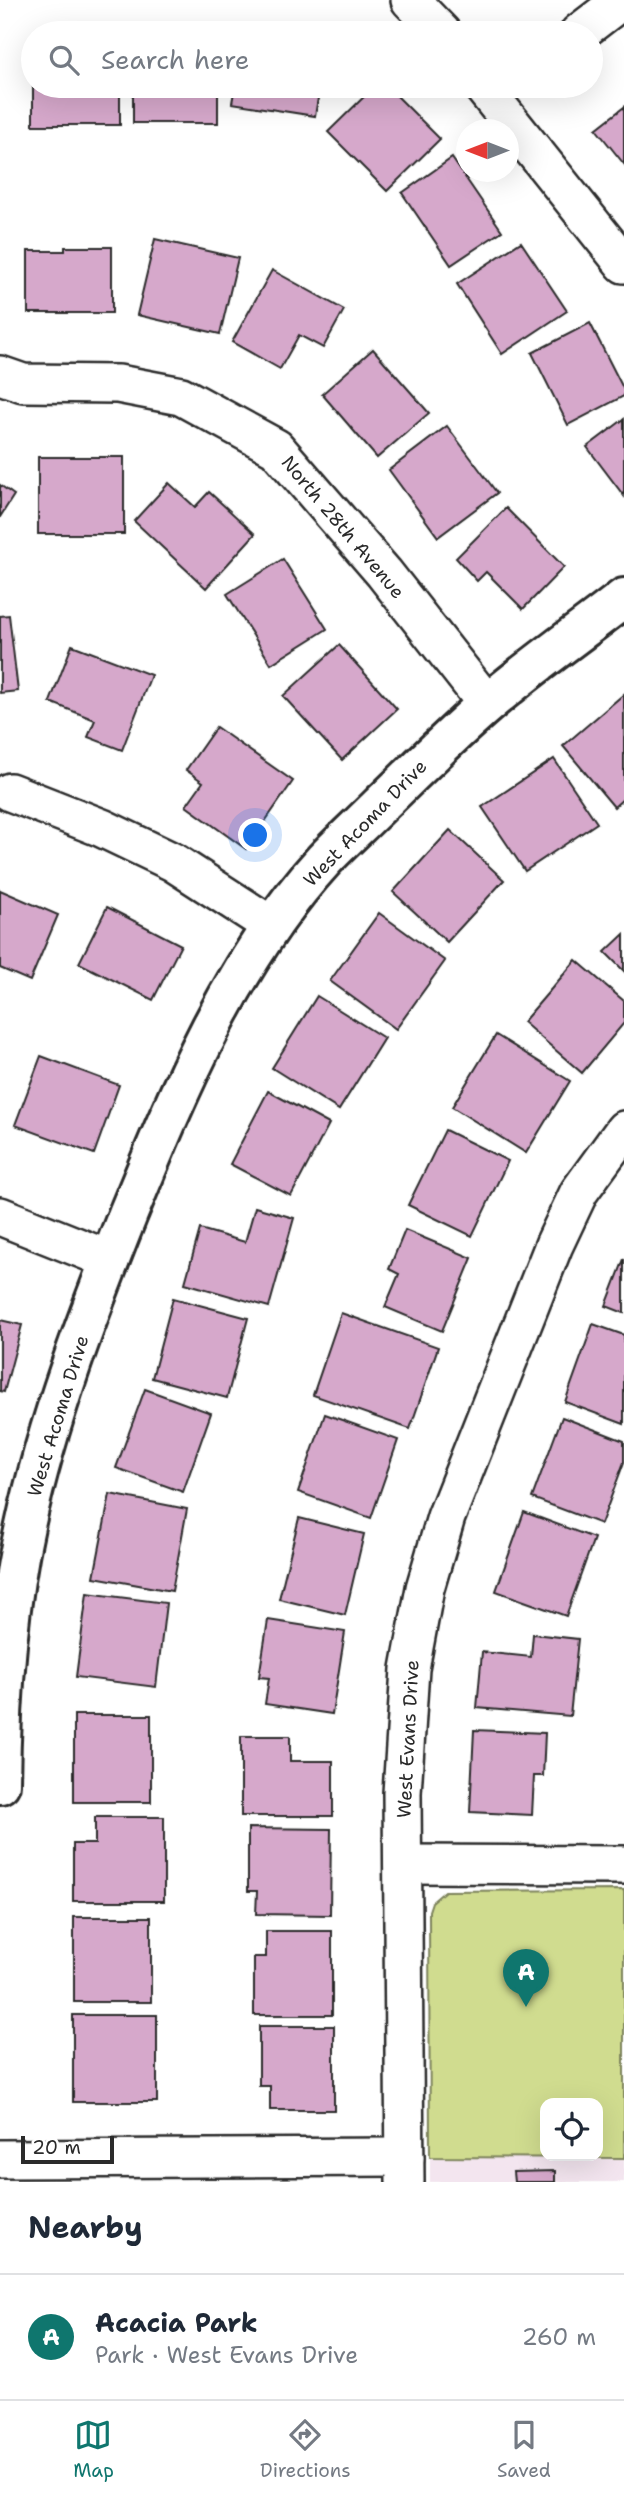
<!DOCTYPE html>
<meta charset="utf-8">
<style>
body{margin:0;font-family:"Shantell Sans",sans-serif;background:#f6f6f7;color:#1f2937}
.controls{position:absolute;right:21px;bottom:21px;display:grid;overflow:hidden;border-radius:14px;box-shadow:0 7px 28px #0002}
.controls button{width:63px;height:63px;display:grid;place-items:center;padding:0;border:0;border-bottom:2px solid #e0e1e3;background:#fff;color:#1f2937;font:35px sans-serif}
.compass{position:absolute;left:456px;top:119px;width:63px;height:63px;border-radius:50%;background:#fff;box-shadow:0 7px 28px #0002;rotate:270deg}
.scale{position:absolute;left:21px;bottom:18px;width:93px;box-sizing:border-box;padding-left:7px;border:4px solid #2b2b2b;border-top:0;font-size:19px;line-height:24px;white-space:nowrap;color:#2b2b2b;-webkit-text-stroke:5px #fff;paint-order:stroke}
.you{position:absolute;left:256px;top:836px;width:24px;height:24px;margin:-18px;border:5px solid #fff;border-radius:50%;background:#1a73e8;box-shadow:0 0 0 10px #1a73e833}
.badge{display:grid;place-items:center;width:46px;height:46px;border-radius:50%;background:#0f766e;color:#fff;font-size:23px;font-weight:700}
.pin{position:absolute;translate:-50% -58px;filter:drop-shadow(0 2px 4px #0008)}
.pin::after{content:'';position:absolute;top:37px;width:24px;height:21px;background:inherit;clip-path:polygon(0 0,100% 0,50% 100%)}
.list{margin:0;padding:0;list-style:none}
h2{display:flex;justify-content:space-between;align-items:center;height:91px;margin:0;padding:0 28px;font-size:30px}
h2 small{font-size:23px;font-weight:400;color:#747a83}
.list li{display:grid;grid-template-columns:46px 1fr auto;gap:21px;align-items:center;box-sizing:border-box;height:126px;padding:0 28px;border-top:2px solid #e0e1e3}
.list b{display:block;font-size:26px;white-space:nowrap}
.list p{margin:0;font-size:23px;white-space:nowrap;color:#747a83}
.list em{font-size:23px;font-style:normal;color:#747a83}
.icon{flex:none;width:38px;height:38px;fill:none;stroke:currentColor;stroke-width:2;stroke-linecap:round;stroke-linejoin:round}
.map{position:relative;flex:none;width:624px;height:2182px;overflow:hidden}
.search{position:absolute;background:#fff;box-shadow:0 7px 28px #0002;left:21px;right:21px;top:21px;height:77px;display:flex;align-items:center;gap:18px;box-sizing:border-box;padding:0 24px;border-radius:38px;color:#747a83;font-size:26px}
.sheet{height:217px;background:#fff}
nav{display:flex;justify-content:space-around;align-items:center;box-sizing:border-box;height:98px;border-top:2px solid #e0e1e3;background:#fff;font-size:19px;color:#747a83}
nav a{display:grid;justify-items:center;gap:4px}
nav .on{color:#0f766e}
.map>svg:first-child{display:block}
.built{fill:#f3e5ef}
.green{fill:#d0dc8f;stroke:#7e845d;stroke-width:2;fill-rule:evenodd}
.building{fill:#d6a8cb;stroke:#2b2b2b;stroke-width:2}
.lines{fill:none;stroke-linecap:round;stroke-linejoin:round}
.minor-casing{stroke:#2b2b2b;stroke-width:42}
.tertiary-casing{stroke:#2b2b2b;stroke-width:44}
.minor{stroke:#fff;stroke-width:37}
.tertiary{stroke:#fff;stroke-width:38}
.labels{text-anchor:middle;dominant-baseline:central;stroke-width:6;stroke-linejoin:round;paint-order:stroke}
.street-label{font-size:19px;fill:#2b2b2b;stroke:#fff}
</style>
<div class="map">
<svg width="624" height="2182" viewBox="0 0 624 2182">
<rect width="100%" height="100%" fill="#fff"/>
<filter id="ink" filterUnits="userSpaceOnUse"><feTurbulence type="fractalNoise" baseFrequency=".0143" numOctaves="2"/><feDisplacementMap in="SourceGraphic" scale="14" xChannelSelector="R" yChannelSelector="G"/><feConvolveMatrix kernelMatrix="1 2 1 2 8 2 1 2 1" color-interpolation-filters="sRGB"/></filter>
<g filter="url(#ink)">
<polygon class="built" points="430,2157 624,2158 624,2182 430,2182"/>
<path class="green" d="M624,1890V2158L430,2157L429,1911L432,1902L445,1891ZM545,2103H598V2156H545Z"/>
<g class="building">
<polygon points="33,39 33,86 120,86 120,125 33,125"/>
<rect x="133" y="86" width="85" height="37"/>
<polygon points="235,86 320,86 315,116 232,103"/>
<polygon points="375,86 387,86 440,139 387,191 328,132"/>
<polygon points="624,107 624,164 596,129"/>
<polygon points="452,158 502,231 451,265 402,193"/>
<polygon points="155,239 238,258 220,334 137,315"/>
<polygon points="521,242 567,311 502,354 457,284"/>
<polygon points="65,247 112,247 112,313 28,313 28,251 65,251"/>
<polygon points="272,270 344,310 323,348 299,335 280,369 232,342"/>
<polygon points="590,323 624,390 624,396 568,425 532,353"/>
<polygon points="373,349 429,413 377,458 322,394"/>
<polygon points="624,419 624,496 587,447"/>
<polygon points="447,426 497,493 438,537 389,470"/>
<rect x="38" y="457" width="86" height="77"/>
<polygon points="169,483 195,507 209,492 255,534 206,588 134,521"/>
<polygon points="0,485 14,495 0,517"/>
<polygon points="506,508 564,567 523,609 486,572 477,581 456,558"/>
<polygon points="283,559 327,629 271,664 227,594"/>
<polygon points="9,615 18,691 0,693 0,616"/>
<polygon points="72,645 151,675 122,750 88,737 95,720 50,702"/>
<polygon points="339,645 397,709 342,760 283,696"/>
<polygon points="624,694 624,798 614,807 563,746"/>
<polygon points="216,727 293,781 246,849 186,806 203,782 186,770"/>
<polygon points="554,759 597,823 525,871 482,807"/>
<polygon points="450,830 504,880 447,942 393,892"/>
<polygon points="0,890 58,915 30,981 0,968"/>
<polygon points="107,907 181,945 153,1000 79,963"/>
<polygon points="379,913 445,961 396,1029 330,981"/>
<polygon points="624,934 624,971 605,952"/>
<polygon points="576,960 624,1001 624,1023 582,1073 523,1022"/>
<polygon points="317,996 384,1038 339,1110 272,1068"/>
<polygon points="496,1035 570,1081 526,1153 452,1107"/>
<polygon points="41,1056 119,1085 94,1154 15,1125"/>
<polygon points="268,1091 329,1124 291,1196 230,1164"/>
<polygon points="445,1130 508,1161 472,1236 408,1205"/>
<polygon points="255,1207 294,1218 269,1307 185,1283 200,1229 245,1242"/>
<polygon points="405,1230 472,1258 442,1331 385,1307 399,1274 389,1269"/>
<polygon points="624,1259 624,1313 606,1306"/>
<polygon points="173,1298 248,1318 227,1398 152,1378"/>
<polygon points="341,1313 438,1347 410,1429 313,1395"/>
<polygon points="0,1320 22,1325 4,1392 0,1391"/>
<polygon points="593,1324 624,1335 624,1424 565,1402"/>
<polygon points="145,1389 211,1413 183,1492 116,1468"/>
<polygon points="325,1414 398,1440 371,1518 298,1492"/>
<polygon points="562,1417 624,1441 624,1462 601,1524 532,1498"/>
<polygon points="110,1494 187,1509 172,1591 94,1577"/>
<polygon points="524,1512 594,1538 566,1616 496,1591"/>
<polygon points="299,1518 364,1534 345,1615 279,1599"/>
<polygon points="87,1593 166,1603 156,1687 76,1677"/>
<polygon points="268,1620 345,1632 332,1714 265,1704 269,1678 259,1677"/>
<polygon points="533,1634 578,1639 570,1716 477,1708 482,1652 531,1657"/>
<rect x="74" y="1715" width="77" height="87"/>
<polygon points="474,1730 545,1733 543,1776 534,1776 532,1815 470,1812"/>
<polygon points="241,1736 290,1736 290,1761 333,1761 333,1816 241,1816"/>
<polygon points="95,1817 164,1817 164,1901 73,1901 73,1844 95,1844"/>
<polygon points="248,1828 331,1829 330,1915 256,1914 257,1891 248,1891"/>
<rect x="74" y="1917" width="77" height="85"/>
<polygon points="266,1931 332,1931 332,2015 254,2015 254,1957 266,1957"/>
<rect x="73" y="2015" width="84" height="87"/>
<polygon points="259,2026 334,2026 334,2110 270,2110 270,2086 259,2086"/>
<polygon points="555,2171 555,2182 514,2182 513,2172"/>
</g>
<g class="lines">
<defs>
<g id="minor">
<polyline points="410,0 442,33"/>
<polyline points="579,33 618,3"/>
<polyline points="482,86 624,264"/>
<polyline points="0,375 23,383 118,384 181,396 276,448 384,573 487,704"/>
<polyline points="10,792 102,828 173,862 272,926"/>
<polyline points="0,1216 110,1260"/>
<polyline points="403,1864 624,1865"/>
<polyline points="0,2159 405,2157"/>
<polyline points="405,2182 402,1793 410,1669 425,1588 446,1517 554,1245 579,1192 624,1130"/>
</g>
<path id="tertiary" d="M0,1784C1,1702 7,1607 25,1526C48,1419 88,1315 128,1214C179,1090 232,961 324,860C341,842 361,824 379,806C414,772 449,737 486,705C530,667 578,634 624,598"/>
</defs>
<use href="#minor" class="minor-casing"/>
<use href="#tertiary" class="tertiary-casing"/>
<use href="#minor" class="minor"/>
<use href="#tertiary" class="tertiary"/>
</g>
</g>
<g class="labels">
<g class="street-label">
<text transform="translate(343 527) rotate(50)">North 28th Avenue</text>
<text transform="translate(365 823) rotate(-46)">West Acoma Drive</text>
<text transform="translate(58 1416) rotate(-73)">West Acoma Drive</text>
<text transform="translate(408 1739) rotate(-87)">West Evans Drive</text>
</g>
</g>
</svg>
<div class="controls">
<button><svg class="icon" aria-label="locate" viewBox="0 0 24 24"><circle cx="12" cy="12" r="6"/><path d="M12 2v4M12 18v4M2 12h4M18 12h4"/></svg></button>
</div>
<svg class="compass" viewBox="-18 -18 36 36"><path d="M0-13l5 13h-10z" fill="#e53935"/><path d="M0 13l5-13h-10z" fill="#747a83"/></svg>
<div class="scale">20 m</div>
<div class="you"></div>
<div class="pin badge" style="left:526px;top:2007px">A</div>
<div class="search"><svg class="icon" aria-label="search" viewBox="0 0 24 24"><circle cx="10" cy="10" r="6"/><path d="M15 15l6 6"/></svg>Search here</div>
</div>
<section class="sheet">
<h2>Nearby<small></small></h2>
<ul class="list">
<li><span class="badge">A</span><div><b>Acacia Park</b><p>Park · West Evans Drive</p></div><em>260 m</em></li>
</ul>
</section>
<nav>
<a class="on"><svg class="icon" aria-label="map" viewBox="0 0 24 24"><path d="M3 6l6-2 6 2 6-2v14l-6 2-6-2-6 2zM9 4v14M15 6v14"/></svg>Map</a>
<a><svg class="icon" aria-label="directions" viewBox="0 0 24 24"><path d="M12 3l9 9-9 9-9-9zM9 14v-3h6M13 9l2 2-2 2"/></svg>Directions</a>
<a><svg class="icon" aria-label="saved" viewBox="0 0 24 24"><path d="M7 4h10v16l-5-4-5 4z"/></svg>Saved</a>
</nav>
